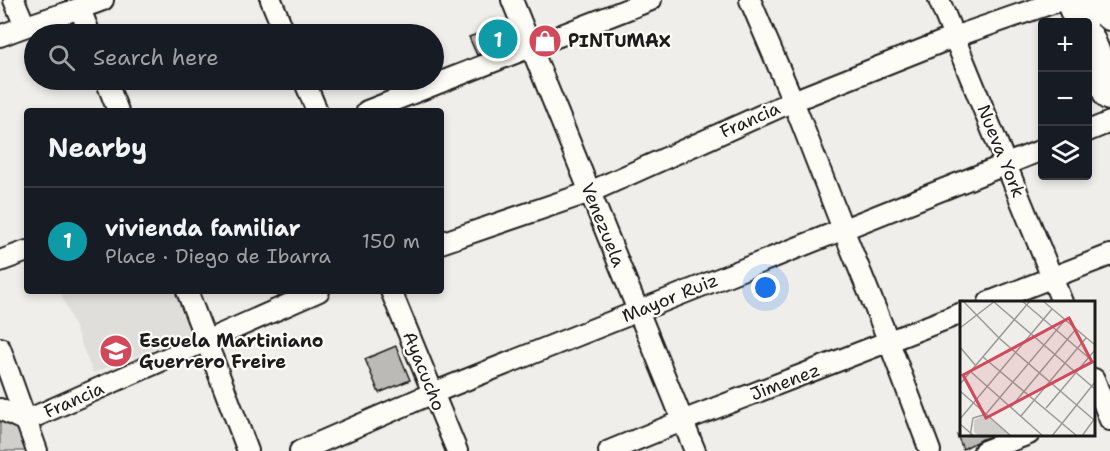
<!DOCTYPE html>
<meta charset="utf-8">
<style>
body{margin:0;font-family:"Shantell Sans",sans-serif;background:#242831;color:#f1f3f6}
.controls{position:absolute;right:18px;top:18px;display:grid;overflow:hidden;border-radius:6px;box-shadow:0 3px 9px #0003}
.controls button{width:54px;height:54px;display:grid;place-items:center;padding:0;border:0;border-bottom:2px solid #363941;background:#171b24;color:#f1f3f6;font:30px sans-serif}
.you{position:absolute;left:766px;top:288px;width:21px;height:21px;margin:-15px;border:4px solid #fff;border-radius:50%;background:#1a73e8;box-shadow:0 0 0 9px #1a73e833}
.badge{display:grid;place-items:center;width:39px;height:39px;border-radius:50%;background:#d1495b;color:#fff;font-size:20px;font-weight:700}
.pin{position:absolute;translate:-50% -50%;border:3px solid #fff;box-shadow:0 2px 6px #0006}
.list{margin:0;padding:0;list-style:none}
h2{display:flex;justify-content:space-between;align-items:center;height:78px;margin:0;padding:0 24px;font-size:26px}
h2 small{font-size:20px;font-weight:400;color:#9ea1a6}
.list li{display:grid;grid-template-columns:39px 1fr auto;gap:18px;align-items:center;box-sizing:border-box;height:108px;padding:0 24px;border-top:2px solid #363941}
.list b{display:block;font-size:22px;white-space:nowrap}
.list p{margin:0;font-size:20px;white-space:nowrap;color:#9ea1a6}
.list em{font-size:20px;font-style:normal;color:#9ea1a6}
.icon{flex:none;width:33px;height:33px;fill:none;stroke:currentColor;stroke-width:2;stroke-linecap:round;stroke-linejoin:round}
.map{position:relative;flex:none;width:1110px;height:451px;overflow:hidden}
.search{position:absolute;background:#171b24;box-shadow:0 3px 9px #0003;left:24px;top:24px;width:420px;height:66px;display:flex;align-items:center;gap:15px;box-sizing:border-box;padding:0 21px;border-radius:33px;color:#9ea1a6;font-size:22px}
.panel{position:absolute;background:#171b24;box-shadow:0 3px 9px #0003;left:24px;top:108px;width:420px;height:186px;border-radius:6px}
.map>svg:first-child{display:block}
.built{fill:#e0deda}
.green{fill:#d0cfcc;stroke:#767674;stroke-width:1.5}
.building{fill:#bbbab6;stroke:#1c1c1c;stroke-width:1.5}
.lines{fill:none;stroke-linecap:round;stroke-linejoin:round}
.street-casing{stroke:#1c1c1c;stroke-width:24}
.primary-casing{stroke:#1c1c1c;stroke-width:36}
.street{stroke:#fdfcf7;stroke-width:20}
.primary{stroke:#fdfcf7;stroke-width:32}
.labels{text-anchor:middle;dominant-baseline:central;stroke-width:4.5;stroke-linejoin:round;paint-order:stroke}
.poi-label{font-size:18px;font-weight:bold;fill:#1c1c1c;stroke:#fdfcf7;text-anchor:start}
.street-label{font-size:18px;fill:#1c1c1c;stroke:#fdfcf7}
.inset-road{fill:none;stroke:#9b9a98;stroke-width:1.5}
.view{fill:#d1495b;fill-opacity:0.15;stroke:#d1495b;stroke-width:3}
.inset-edge{fill:none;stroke:#1c1c1c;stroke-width:3}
</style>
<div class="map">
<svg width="1110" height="451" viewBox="0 0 1110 451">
<rect width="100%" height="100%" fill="#f0eeea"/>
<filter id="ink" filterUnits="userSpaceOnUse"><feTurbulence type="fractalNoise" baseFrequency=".0167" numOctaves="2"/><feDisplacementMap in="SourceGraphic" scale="12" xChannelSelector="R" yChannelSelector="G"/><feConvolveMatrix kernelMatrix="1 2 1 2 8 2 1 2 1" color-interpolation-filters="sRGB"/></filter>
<g filter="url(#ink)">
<polygon class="built" points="60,291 190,291 205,329 93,373"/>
<polygon class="green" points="0,404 40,451 0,451"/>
<g class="building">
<polygon points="508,23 515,40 477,55 469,37"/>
<polygon points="396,346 410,380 379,393 365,359"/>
<polygon points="957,435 994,435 980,440 963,449"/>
</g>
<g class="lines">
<defs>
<g id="street">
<polyline points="14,0 25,26"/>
<polyline points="271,0 285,34"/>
<polyline points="512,0 695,451"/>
<polyline points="750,0 793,101 843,229 889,342 930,451"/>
<polyline points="939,0 1062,302"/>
<polyline points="80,9 90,34"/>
<path d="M0,36C34,22 69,13 103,0"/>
<polyline points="106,80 118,111"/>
<polyline points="304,80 317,111"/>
<polyline points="367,111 651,0"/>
<polyline points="1088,131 1110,122"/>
<polyline points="441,243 590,192 793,101 954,37 1061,0"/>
<polyline points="0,261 27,251"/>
<polyline points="187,291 248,451"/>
<polyline points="391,291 457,451"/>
<polyline points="989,302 1110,255"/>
<polyline points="0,348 37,451"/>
<polyline points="1094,379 1110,420"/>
<polyline points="0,409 25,421 319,291"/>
<polyline points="300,451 433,393 1042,150"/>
<polyline points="609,451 682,421 962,313"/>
<polyline points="984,451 1029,434"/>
</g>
<g id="primary">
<polyline points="1072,0 1081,22"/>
<polyline points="1104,0 1110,14"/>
<polyline points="1088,39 1110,94"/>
</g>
</defs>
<use href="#street" class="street-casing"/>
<use href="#primary" class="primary-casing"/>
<use href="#street" class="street"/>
<use href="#primary" class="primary"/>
</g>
</g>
<defs>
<symbol id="shop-disc" viewBox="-11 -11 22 22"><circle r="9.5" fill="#d1495b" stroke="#fdfcf7"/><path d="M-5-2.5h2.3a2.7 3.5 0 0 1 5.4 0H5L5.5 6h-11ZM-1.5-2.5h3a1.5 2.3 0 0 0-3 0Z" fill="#fff"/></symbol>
<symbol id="school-disc" viewBox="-11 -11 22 22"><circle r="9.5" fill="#d1495b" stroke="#fdfcf7"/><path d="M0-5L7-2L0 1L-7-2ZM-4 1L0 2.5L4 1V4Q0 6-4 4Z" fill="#fff"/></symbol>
</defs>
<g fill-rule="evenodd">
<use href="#shop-disc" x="526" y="22" width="38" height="38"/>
<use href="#school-disc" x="97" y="332" width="38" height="38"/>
</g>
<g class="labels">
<g class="poi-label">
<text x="568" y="41">PINTUMAX</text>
<text x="139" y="341">Escuela Martiniano<tspan x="139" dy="21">Guerrero Freire</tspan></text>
</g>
<g class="street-label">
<text transform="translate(750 120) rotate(-24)">Francia</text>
<text transform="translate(1001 151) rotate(68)">Nueva York</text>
<text transform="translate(603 225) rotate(68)">Venezuela</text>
<text transform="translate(670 298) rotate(-22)">Mayor Ruiz</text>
<text transform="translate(424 371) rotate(68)">Ayacucho</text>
<text transform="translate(785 382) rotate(-21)">Jimenez</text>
<text transform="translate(74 400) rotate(-24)">Francia</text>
</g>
</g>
<g transform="translate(960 301)">
<rect width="135" height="135" fill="#f0eeea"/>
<path d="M27,113L52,135H19L14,131V119Z" fill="#d0cfcc"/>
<path class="inset-road" d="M3,0L39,37L134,119M62,0L135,62M83,0L135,44M34,1L135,88M0,27L35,0M0,46L16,65M23,56L117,135M11,71L83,135M0,83L70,0M0,90L51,135M51,106L116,28M86,107L135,49M61,115L126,37M0,118L92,8M0,123L14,135M10,135L13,117L26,113L105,19M92,135L135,81M122,135L135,117"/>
<path class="view" d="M109,17L132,61L26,117L3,74Z"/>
<rect width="135" height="135" class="inset-edge"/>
</g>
</svg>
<div class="controls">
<button>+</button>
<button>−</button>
<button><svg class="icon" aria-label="layers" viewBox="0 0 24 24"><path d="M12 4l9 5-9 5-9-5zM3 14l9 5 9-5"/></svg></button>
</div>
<div class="you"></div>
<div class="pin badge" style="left:498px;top:39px;background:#0f9aa8">1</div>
<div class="search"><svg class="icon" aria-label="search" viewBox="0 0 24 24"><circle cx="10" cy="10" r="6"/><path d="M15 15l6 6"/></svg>Search here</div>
<section class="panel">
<h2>Nearby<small></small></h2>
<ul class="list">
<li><span class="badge" style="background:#0f9aa8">1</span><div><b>vivienda familiar</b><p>Place · Diego de Ibarra</p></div><em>150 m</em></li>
</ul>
</section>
</div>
